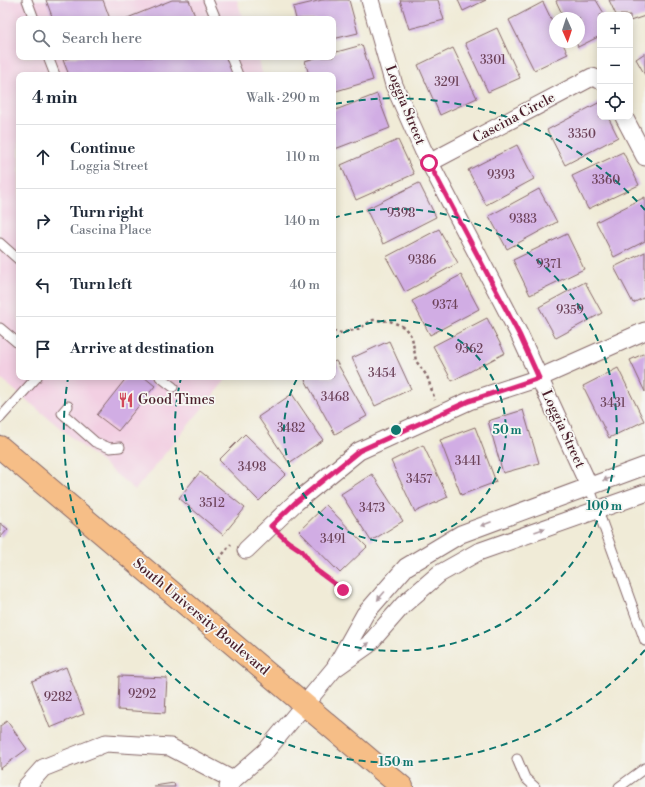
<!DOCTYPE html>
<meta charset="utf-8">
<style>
body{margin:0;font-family:"Libre Bodoni",serif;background:#f2f2f3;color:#1f2937}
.controls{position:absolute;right:12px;top:12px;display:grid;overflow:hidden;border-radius:8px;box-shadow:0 2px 10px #0003}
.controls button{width:36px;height:36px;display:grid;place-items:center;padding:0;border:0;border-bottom:1px solid #e0e1e3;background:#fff;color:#1f2937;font:20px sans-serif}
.compass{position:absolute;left:549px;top:12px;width:36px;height:36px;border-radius:50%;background:#fff;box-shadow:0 2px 10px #0003;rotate:177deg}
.stop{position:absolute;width:12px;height:12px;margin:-9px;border:3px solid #db2777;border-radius:50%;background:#fff}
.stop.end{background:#db2777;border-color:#fff;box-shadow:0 1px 4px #0008}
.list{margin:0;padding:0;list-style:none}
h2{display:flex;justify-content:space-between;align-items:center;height:52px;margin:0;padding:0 16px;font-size:17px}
h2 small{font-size:13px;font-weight:400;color:#747a83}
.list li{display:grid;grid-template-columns:26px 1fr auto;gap:12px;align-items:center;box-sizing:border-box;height:64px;padding:0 16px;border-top:1px solid #e0e1e3}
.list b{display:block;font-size:15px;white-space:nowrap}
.list p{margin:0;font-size:13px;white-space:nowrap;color:#747a83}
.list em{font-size:13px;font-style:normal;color:#747a83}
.icon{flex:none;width:22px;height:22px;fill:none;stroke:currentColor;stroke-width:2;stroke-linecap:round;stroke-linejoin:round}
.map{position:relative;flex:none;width:645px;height:787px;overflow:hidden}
.search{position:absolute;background:#fff;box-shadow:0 2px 10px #0003;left:16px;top:16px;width:320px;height:44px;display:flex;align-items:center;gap:10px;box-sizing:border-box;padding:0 14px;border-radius:8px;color:#747a83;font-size:15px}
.panel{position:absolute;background:#fff;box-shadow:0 2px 10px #0003;left:16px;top:72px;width:320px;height:308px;border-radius:8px}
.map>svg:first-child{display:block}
.built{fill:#f2cfe2}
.building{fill:#d1ade4}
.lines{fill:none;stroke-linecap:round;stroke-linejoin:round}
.service-casing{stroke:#846667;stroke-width:11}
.minor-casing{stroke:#846667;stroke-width:19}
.primary-casing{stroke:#846667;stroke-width:24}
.path{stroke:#846667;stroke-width:2.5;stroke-dasharray:3 3;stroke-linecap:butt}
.service{stroke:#fff;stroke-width:9}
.minor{stroke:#fff;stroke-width:17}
.primary{stroke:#f6be87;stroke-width:22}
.oneway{fill:#ae9aa0}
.route{stroke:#db2777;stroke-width:5}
.ring{fill:none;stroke:#0f766e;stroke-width:2;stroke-dasharray:7 5}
.labels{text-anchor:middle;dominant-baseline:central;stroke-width:3.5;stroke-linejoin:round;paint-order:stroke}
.number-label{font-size:12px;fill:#6c4259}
.street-label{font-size:14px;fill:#4a1f2b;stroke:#f6f6f2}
.poi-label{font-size:14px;fill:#4a1f2b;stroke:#f6f6f2;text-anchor:start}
.centre{fill:#0f766e;stroke:#f6f6f2;stroke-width:2}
.ring-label{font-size:12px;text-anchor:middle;font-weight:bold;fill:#0f766e;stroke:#f6f6f2;stroke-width:3.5;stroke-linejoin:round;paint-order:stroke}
</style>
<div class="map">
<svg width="645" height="787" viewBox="0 0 645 787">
<rect width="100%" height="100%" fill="#f6f6f2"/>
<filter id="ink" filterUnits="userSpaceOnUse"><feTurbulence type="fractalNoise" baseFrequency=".025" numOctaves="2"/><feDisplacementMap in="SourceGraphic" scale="8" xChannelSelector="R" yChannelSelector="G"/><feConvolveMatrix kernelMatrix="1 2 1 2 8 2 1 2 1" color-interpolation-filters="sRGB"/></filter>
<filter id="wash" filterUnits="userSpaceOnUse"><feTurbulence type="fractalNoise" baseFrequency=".012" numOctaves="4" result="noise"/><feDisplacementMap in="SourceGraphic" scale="16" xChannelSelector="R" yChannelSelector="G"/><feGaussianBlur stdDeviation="0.9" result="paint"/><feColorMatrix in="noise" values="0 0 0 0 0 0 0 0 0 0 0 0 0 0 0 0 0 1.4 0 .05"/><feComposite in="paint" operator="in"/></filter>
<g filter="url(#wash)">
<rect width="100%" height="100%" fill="#f0ebd7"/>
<polygon class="built" points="0,0 237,0 243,19 19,19 19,57 257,57 263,75 19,75 19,377 228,377 135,490 0,378"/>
<g id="blocks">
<g class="building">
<polygon points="46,0 103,0 110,19 53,19"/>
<polygon points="172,0 189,0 196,19 125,19"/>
<polygon points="322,0 349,0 358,33 333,39 333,19 296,19 293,7"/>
<polygon points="400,0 438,0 444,20 409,29"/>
<polygon points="458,0 486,0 463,11"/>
<polygon points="558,0 596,0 605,15 600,15 600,36 578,47 576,42 579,42 579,18 564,18 556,1"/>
<polygon points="609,0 645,0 645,16 630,21 630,15 616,15"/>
<polygon points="543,2 555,27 555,42 562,42 568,54 534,70 509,20"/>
<polygon points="497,28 520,78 488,92 465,43"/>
<polygon points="362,45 373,80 333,92 333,75 309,75 305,61 318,57 333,57 333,53"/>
<polygon points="453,48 477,98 440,115 418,65"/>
<polygon points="645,53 645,75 636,59"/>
<polygon points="71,57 228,57 236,75 69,75 63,60"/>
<polygon points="377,94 390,128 335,149 333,143 333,111"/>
<polygon points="600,102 600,117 608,117 618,137 565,165 547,130"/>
<polygon points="398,140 414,174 356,200 341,165"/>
<polygon points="517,145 534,179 486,205 468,170"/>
<polygon points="623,152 639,185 588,209 572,176"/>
<polygon points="419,183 436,217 383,244 366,209"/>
<polygon points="539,189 557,222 507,249 489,216"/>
<polygon points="645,197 645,241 614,257 596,222"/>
<polygon points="439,229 458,263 405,292 386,257"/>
<polygon points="567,234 584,269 530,295 513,260"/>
<polygon points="645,252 645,297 633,303 614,267"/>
<polygon points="461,275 479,309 430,335 412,301"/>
<polygon points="585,282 602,313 556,338 539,307"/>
<polygon points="487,318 505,353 452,381 433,346"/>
<polygon points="389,341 411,389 375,406 352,358"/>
<polygon points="645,353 645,392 630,360"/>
<polygon points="336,361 367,416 335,434 304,378 307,377 333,377 333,362"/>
<polygon points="618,368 644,421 609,438 583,386"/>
<polygon points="127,377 144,377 155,386 118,431 97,415"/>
<polygon points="292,394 323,440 289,463 258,417"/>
<polygon points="523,410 539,463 503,473 488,421"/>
<polygon points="475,427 496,482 461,495 440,440"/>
<polygon points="245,434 286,474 259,501 219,460"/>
<polygon points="423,445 448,497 415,512 391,461"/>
<polygon points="200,472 245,508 223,535 179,498"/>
<polygon points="372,474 403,521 371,541 341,494"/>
<polygon points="326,505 367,547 340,573 299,531"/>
<polygon points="0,523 8,529 0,538"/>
<polygon points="66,667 84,714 50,728 32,681"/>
<polygon points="119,676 167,678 165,713 118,710"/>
<polygon points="7,721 27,749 0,769 0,726"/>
<polygon points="174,783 175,787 154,787 154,786"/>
</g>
</g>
</g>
<g filter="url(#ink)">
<use href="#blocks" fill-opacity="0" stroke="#846667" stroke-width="1"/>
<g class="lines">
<defs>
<g id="service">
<polyline points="27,0 34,19"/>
<polyline points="208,0 216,19"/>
<polyline points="48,57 55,75"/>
<polyline points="231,57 238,75"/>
<polyline points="0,243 19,260"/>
<polyline points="0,328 19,344"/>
<polyline points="160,377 173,387"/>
<polyline points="68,406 62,413 95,442 110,448 120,447"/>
<polyline points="0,418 37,377"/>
<polyline points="589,486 645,641"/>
<polyline points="517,759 525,778 535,787"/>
<polyline points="619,787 645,768"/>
</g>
<g id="minor">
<polyline points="370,0 394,85 423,150 520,336 589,486"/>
<polyline points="624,117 645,157"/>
<polyline points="429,163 592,77 600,80"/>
<polyline points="246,550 296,502 359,451 469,401 539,378 645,331"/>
<polyline points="336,666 365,614 406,567 461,534 645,466"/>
<polyline points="26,787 43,768 106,743 170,747 233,780"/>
<polyline points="228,787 233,780 265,752 334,669 368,645 403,605 439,574 478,552 645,493"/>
</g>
<polyline id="primary" points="0,447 402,787"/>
</defs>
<use href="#service" class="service-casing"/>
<use href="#minor" class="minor-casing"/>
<use href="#primary" class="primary-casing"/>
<g class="path">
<polyline points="333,331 341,333 358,329 373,320 390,321 404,327 412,337 416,361 427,376 435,400"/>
<polyline points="281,536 302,551 316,570 343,590"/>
<polyline points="219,559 231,544"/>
</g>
<use href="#service" class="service"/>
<use href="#minor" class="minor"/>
<use href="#primary" class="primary"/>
</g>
<defs><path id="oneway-solid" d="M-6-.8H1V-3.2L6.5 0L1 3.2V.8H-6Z"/></defs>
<g class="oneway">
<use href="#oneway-solid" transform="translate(608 479) rotate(161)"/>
<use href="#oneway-solid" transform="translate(486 524) rotate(159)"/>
<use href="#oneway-solid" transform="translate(540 530) rotate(-20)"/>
<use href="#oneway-solid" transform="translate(381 596) rotate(131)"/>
<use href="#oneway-solid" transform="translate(365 646) rotate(-39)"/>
</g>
</g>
<g class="lines" filter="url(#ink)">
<polyline class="route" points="343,590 316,570 302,551 287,541 271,526 296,502 359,451 469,401 539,378 520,336 429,163"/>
</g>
<g class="ring">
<path d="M333 339A111 111 0 1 1 298 377"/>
<path d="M333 218A221 221 0 1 1 181 378"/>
<path d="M645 650A332 332 0 0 1 68 378M335 104A332 332 0 0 1 645 210"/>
</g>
<defs>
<symbol id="restaurant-bare" viewBox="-9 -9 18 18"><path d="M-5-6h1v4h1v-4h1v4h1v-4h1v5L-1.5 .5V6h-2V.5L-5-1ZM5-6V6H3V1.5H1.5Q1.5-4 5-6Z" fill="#d1495b" stroke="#f6f6f2" stroke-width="2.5" paint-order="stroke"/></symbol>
</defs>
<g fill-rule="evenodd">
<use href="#restaurant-bare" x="115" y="389" width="22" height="22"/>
</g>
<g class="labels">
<g class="number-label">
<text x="493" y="60">3301</text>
<text x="447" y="82">3291</text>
<text x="582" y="134">3350</text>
<text x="501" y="175">9393</text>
<text x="606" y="180">3360</text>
<text x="401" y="213">9398</text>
<text x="523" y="219">9383</text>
<text x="422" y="260">9386</text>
<text x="549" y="264">9371</text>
<text x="445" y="305">9374</text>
<text x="570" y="310">9359</text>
<text x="469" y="349">9362</text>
<text x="382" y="373">3454</text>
<text x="335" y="397">3468</text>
<text x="613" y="403">3431</text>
<text x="291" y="428">3482</text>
<text x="468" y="461">3441</text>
<text x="252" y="467">3498</text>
<text x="419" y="479">3457</text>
<text x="212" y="503">3512</text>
<text x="372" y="508">3473</text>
<text x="333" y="539">3491</text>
<text x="142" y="694">9292</text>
<text x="58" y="697">9282</text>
</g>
<g class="street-label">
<text transform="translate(405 105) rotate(68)">Loggia Street</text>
<text transform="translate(514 118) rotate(-28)">Cascina Circle</text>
<text transform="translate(563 429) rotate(65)">Loggia Street</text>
<text transform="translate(201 617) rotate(40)">South University Boulevard</text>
</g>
<g class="poi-label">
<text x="138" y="400">Good Times</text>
</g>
</g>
<circle cx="396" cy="430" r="6" class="centre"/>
<g class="ring-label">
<text x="507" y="434">50 m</text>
<text x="604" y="510">100 m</text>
<text x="396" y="766">150 m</text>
</g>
</svg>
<div class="controls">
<button>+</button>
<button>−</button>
<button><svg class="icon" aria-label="locate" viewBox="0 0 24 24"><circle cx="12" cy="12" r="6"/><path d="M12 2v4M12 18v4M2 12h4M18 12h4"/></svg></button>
</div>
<svg class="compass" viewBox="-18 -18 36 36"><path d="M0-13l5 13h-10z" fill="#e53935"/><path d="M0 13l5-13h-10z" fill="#747a83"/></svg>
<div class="stop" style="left:429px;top:163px"></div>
<div class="stop end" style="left:343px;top:590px"></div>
<div class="search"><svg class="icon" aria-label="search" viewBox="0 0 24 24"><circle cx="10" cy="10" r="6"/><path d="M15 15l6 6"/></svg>Search here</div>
<section class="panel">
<h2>4 min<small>Walk · 290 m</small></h2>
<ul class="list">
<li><svg class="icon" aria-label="ahead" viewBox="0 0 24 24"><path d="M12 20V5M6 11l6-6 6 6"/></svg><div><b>Continue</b><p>Loggia Street</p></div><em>110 m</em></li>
<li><svg class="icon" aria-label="right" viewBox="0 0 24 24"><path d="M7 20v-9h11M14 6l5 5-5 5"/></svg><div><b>Turn right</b><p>Cascina Place</p></div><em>140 m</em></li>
<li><svg class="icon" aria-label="left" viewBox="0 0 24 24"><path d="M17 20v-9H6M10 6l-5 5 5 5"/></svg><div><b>Turn left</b></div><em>40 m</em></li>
<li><svg class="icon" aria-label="arrive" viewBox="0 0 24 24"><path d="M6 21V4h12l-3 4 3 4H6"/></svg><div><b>Arrive at destination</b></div></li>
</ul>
</section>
</div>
